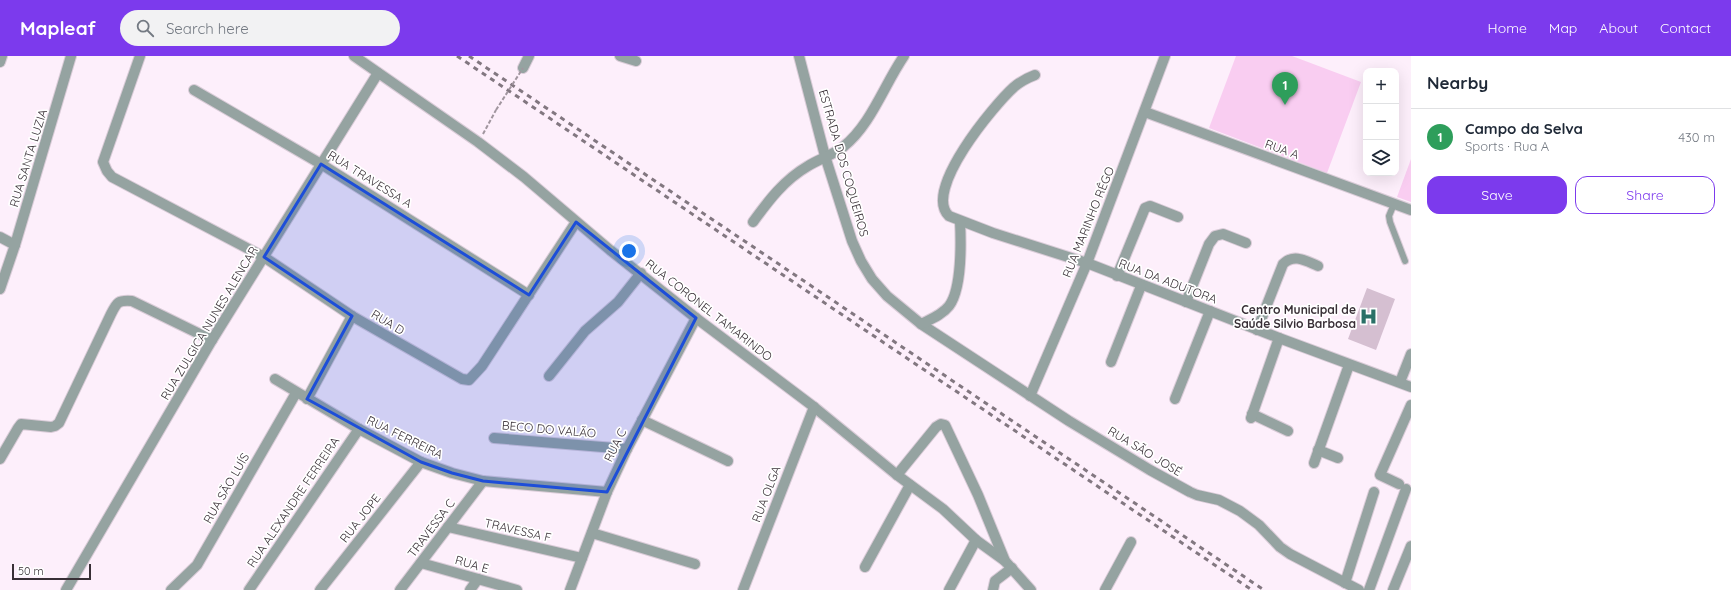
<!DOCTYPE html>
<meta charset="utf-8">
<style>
body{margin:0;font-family:Quicksand,sans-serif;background:#f2f2f3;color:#1f2937}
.controls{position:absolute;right:12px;top:12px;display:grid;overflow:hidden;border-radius:8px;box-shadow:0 4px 16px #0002}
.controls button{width:36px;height:36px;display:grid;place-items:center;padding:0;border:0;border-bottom:1px solid #e0e1e3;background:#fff;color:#1f2937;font:20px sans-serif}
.scale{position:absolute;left:12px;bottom:10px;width:79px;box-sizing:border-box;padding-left:4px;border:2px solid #382f36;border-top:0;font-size:11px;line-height:14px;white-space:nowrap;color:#382f36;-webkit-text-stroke:3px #fff;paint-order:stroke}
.you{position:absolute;left:629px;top:195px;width:14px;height:14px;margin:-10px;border:3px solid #fff;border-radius:50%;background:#1a73e8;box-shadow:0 0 0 6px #1a73e833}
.badge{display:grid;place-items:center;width:26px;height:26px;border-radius:50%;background:#7c3aed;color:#fff;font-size:13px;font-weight:700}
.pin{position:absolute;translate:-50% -33px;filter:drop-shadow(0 1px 2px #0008)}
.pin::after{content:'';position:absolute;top:21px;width:14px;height:12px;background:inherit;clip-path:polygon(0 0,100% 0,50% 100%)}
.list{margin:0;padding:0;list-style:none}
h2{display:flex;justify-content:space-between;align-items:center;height:52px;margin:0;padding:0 16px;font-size:17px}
h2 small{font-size:13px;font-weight:400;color:#747a83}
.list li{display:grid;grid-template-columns:26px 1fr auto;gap:12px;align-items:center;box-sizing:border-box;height:56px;padding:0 16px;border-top:1px solid #e0e1e3}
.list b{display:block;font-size:15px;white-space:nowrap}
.list p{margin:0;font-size:13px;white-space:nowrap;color:#747a83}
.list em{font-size:13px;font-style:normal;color:#747a83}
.actions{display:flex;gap:8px;padding:12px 16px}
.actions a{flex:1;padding:9px 0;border:1px solid #7c3aed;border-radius:12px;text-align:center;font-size:14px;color:#7c3aed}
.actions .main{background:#7c3aed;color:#fff}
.icon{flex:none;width:22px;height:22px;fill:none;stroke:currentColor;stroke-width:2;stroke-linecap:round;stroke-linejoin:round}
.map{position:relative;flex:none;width:1411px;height:534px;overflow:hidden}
header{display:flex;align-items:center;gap:24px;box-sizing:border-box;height:56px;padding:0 20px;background:#7c3aed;color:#fff}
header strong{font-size:19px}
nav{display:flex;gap:22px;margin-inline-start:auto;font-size:14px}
.search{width:280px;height:36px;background:#f2f2f3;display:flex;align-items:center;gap:10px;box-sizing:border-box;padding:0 14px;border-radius:22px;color:#747a83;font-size:15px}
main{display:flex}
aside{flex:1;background:#fff}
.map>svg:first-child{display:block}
.green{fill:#f9cdf1}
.building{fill:#d5bfd1}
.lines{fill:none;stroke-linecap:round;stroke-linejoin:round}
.service-casing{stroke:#daccd8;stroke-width:8}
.minor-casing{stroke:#daccd8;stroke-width:12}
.path{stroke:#a1969f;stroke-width:2;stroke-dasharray:4 2;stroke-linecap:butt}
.service{stroke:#95a3a1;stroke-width:6}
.minor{stroke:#95a3a1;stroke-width:10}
.rail{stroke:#827780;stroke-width:3;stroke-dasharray:5 5;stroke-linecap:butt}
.path-bridge{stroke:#a1969f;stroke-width:2;stroke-dasharray:4 2;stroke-linecap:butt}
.marked{fill:#1d4ed8;fill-opacity:0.2;stroke:#1d4ed8;stroke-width:3;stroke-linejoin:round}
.labels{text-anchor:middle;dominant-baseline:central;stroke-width:3.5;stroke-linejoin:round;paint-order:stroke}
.street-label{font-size:12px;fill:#382f36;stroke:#fff}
.poi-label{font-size:12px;font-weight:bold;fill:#382f36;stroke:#fff;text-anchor:end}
</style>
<header>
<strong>Mapleaf</strong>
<div class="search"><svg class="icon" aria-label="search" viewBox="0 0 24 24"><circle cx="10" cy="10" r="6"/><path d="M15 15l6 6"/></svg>Search here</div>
<nav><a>Home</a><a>Map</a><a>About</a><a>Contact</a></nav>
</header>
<main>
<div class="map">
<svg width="1411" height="534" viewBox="0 0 1411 534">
<rect width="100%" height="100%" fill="#fdeffb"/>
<g class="green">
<polygon points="1236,0 1292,0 1361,26 1327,117 1209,72"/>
<polygon points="1411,103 1411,146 1397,141"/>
</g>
<polygon class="building" points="1367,232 1395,243 1376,294 1348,283"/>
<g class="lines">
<defs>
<polyline id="service" points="1394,148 1389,160 1390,166 1405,205"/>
<g id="minor">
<polyline points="140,0 103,106 107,115 112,121 264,201 352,260 462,323 469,324 482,310 576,166"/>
<polyline points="354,0 478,86 524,121 610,194 696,262 814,351 897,419 943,453 976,484 1005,505"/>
<polyline points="620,0 636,5"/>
<polyline points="799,0 825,100 852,185 861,205 872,223 887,240 921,268 1069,365 1150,414 1190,436 1197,439 1219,444 1240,455 1259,469 1280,491 1290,498 1359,534"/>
<polyline points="0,6 2,0"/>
<polyline points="523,12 529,0"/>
<path d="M1035,19C1027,22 1021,25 1014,31C994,49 922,135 949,160L993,177L1087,207L1279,282L1411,331"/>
<polyline points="194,34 321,108 529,239"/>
<polyline points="1145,56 1411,154"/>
<path d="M753,166C769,144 784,124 808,110C819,103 833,99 843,91C871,69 884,29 904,0"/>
<polyline points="0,181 15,189"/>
<polyline points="1117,220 1145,152 1150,150 1178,161"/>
<polyline points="0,233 15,189 71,0"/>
<polyline points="1186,246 1209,188 1215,180 1223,178 1246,187"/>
<path d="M921,268C931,263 942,259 949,250C962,233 961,185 960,165"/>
<path d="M1257,274L1283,208C1294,197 1306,205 1318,210"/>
<polyline points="1111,306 1141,230"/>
<polyline points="549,320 585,275 618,246 641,217"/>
<polyline points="275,323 359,373 421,406 452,417 483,425 607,436"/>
<polyline points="1400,326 1411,298"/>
<polyline points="1030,340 1087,207 1165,0"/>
<polyline points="307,343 352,260"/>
<polyline points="1175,343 1210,255"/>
<polyline points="1252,358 1288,375"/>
<polyline points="1251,362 1279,282"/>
<polyline points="642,364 728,405"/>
<polyline points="494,382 627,393"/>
<polyline points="1318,394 1338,402"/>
<path d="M0,403L18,372L21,368L51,371L55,370L59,367L111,258C117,246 118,244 132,245L212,284"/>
<polyline points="1314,407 1349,309"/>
<polyline points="897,419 936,371 941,368 945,369 978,439 1005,505 1031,534"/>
<polyline points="1399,428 1380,419 1411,349"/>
<polyline points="448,471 582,502"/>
<polyline points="592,477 695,508"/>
<polyline points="421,507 517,534"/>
<polyline points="865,511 910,429"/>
<polyline points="1345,527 1374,436"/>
<polyline points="66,534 212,284 378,17"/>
<polyline points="171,534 197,509 296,337"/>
<polyline points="249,534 359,373"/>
<polyline points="320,534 421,406"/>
<polyline points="400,534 483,425"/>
<polyline points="470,534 478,523"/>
<polyline points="570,534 607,436 627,393 696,262"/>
<polyline points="743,534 814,351"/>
<polyline points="949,534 976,484"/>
<polyline points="993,534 995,525 1012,512"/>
<polyline points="1105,534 1131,486"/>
<polyline points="1369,534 1406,433"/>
<polyline points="1393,534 1411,490"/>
</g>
</defs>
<use href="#service" class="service-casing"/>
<use href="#minor" class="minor-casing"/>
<polyline class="path" points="483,78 496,54"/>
<use href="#service" class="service"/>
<use href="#minor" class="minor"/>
<g class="rail">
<polyline points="457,0 1252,534"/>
<polyline points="469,0 1264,534"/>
</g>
<polyline class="path-bridge" points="496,54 523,12"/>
</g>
<path class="marked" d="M321,108L529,239L576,166L696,262L607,436L483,425L452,417L421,406L307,343L352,260L264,201Z"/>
<defs>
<symbol id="hospital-bare" viewBox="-9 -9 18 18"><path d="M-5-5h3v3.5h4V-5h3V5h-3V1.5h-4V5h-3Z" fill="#297067" stroke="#fff" stroke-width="2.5" paint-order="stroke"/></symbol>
</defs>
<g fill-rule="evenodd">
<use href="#hospital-bare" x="1356" y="248" width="25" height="25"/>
</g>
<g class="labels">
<g class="street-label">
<text transform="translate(1282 93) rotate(20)">RUA A</text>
<text transform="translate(28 102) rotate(-73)">RUA SANTA LUZIA</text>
<text transform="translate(844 107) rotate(74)">ESTRADA DOS COQUEIROS</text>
<text transform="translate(370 123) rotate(32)">RUA TRAVESSA A</text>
<text transform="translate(1088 166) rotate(-68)">RUA MARINHO RÊGO</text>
<text transform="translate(1168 225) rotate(21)">RUA DA ADUTORA</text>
<text transform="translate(709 254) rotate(38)">RUA CORONEL TAMARINDO</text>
<text transform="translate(388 266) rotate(31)">RUA D</text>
<text transform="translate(209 267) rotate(-59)">RUA ZULGICA NUNES ALENCAR</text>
<text transform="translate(549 373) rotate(5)">BECO DO VALÃO</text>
<text transform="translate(405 381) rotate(26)">RUA FERREIRA</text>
<text transform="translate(615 389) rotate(-64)">RUA C</text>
<text transform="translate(1145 395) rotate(31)">RUA SÃO JOSÉ</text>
<text transform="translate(226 432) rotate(-60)">RUA SÃO LUÍS</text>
<text transform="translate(766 438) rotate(-69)">RUA OLGA</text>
<text transform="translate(293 446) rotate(-56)">RUA ALEXANDRE FERREIRA</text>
<text transform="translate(360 462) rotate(-52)">RUA JOPE</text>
<text transform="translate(431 472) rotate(-53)">TRAVESSA C</text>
<text transform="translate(518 474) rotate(13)">TRAVESSA F</text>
<text transform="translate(472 508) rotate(16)">RUA E</text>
</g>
<g class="poi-label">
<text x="1356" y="253">Centro Municipal de<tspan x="1356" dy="14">Saúde Silvio Barbosa</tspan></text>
</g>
</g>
</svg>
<div class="controls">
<button>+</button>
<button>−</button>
<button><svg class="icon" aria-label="layers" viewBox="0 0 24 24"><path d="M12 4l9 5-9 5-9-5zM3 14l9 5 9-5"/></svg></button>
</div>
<div class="scale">50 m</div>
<div class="you"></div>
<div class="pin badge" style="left:1285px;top:49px;background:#2e9e5b">1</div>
</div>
<aside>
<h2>Nearby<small></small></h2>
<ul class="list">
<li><span class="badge" style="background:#2e9e5b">1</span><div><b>Campo da Selva</b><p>Sports · Rua A</p></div><em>430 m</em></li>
</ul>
<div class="actions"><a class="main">Save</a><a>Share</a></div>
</aside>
</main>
